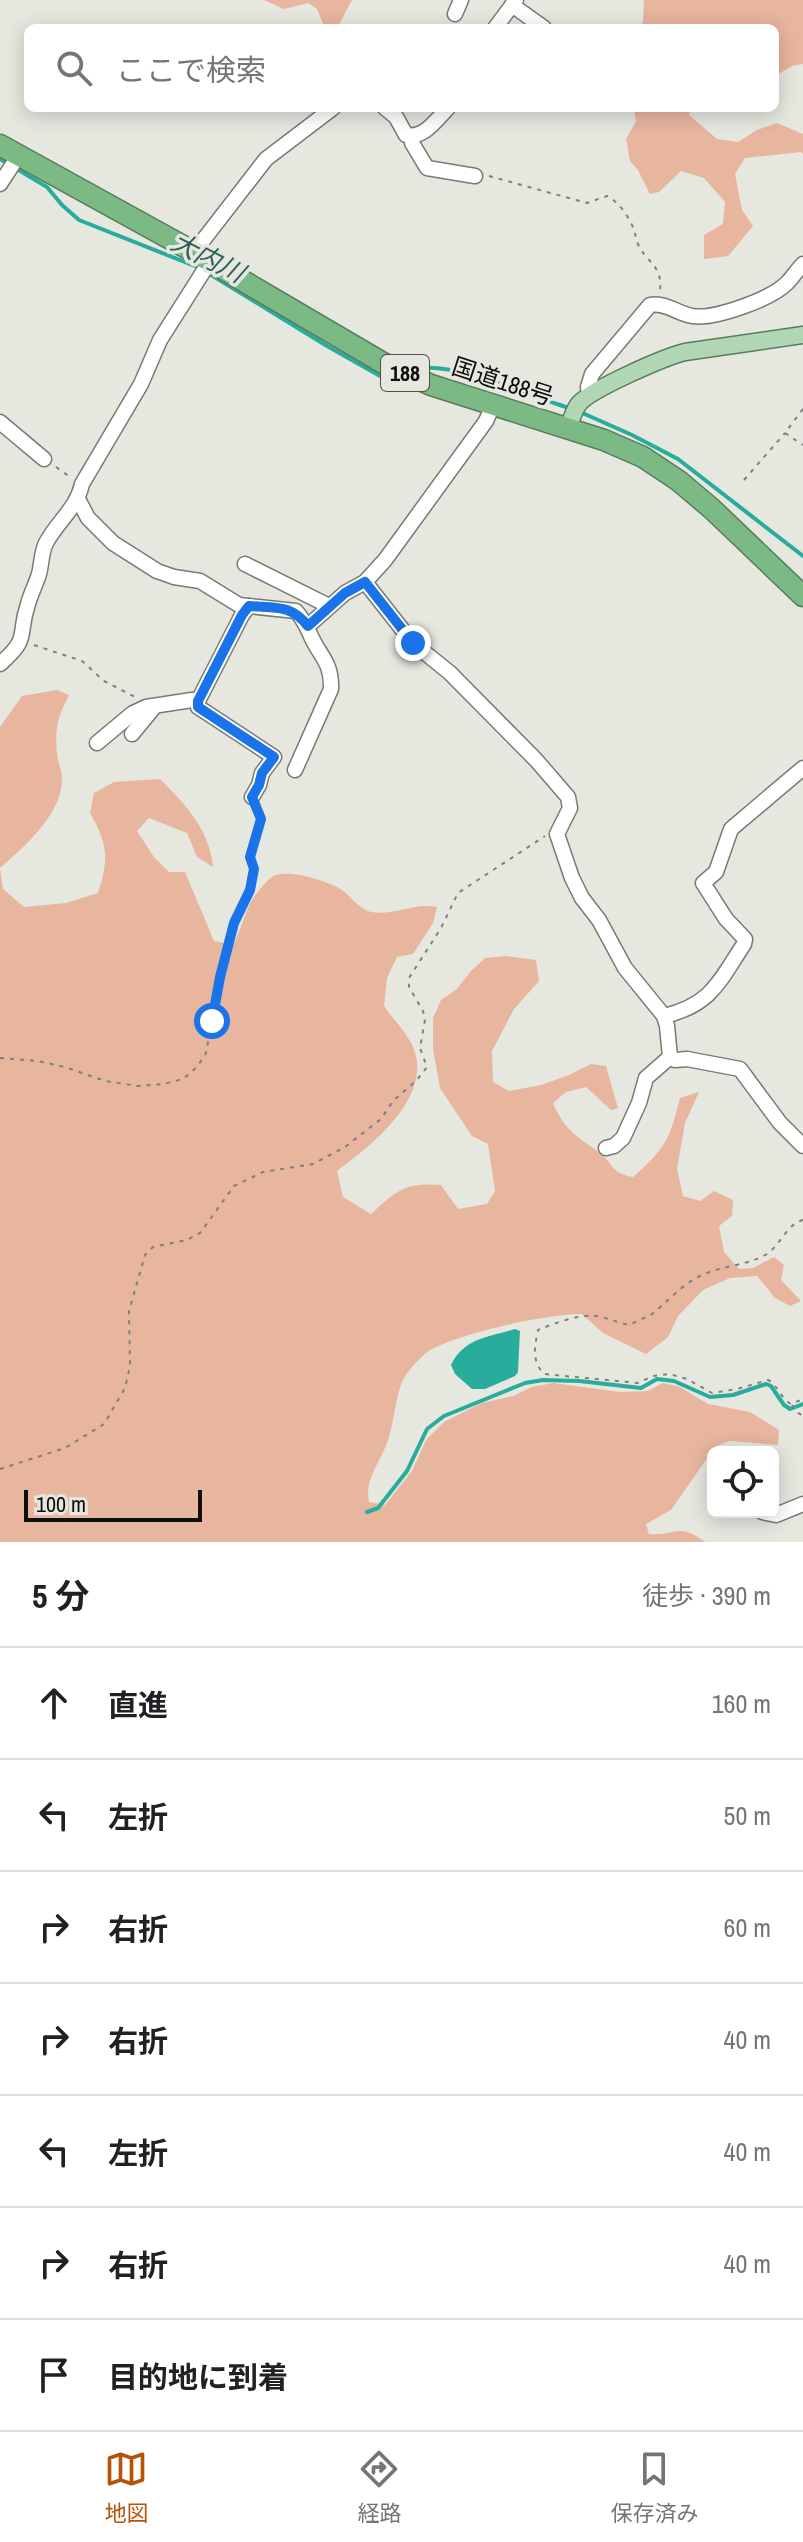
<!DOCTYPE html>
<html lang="ja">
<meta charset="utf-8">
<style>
body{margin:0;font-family:"Archivo Narrow","Noto Sans JP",sans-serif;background:#f2f2f2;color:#202124}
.controls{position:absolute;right:24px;bottom:24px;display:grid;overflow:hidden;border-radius:12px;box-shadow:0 4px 20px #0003}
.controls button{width:72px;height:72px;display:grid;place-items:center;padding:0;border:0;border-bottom:2px solid #e0e0e0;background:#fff;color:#202124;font:40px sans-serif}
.scale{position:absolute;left:24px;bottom:20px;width:178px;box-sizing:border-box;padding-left:8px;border:4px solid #0e0e0c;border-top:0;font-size:22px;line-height:28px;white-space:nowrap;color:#0e0e0c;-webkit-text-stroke:6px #e6e7df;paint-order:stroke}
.stop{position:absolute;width:24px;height:24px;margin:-18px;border:6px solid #1a73e8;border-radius:50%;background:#fff}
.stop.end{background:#1a73e8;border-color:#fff;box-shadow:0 2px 8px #0008}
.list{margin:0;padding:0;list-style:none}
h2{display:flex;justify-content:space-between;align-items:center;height:104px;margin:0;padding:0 32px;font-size:34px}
h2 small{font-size:26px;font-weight:400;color:#757577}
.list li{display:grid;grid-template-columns:52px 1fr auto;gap:24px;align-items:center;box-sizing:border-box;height:112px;padding:0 32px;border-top:2px solid #e0e0e0}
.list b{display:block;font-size:30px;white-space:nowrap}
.list em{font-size:26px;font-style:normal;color:#757577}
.icon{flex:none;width:44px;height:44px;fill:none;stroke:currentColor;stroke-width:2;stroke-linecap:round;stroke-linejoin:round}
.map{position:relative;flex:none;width:803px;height:1542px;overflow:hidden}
.search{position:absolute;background:#fff;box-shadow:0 4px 20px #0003;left:24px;right:24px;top:24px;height:88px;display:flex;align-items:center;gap:20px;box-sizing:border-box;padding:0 28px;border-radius:12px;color:#757577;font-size:30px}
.sheet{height:888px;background:#fff}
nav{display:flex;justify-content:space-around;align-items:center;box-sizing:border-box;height:112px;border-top:2px solid #e0e0e0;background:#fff;font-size:22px;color:#757577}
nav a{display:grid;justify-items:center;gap:4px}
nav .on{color:#b45309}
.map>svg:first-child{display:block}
.green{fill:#e8b59e}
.water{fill:#28ad9c}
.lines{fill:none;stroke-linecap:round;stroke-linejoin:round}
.stream{stroke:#28ad9c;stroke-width:4}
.minor-casing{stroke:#797a73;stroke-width:17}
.major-casing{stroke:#567e5b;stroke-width:19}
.highway-casing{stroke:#567e5b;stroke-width:23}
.path{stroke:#7f807b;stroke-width:2;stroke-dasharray:4 6;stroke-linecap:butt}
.minor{stroke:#fff;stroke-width:14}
.major{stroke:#b0d6b6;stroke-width:16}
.highway{stroke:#7cba85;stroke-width:20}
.route{stroke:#1a73e8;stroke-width:10}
.labels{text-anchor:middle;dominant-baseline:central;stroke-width:7;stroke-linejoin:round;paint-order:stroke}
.shield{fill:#e6e7df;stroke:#4f4f4b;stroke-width:2}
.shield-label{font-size:22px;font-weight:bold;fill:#0e0e0c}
.street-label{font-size:24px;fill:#0e0e0c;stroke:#e6e7df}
.water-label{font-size:26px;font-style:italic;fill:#2d6058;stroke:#e6e7df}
</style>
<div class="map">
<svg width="803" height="1542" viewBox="0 0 803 1542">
<rect width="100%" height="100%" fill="#e6e7df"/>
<g class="green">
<polygon points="264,0 352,0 337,28 325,28 317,9 308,3 284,9"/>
<polygon points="644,0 803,0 803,64 792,66 775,76 775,28 638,28 643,22"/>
<polygon points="634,108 690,108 689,115 717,139 738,142 757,130 777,123 803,134 803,154 801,152 745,158 735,174 742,210 753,226 728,256 704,259 704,235 723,224 725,202 704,178 681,171 659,192 650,194 638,170 630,161 626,139 636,121"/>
<path d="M57,690L69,695C57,718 55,728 57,754C58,762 62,771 62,779C62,814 25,846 0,868L3,889L24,907L66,903L98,893C109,859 108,844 90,813L94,793L114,782L160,779C185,804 210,830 213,867L197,857L187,833L149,818L137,831L154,857L169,872H185L214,941L233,945C241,931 244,914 252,900C256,894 266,881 272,877C286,868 323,880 337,887C349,893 358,909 371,912C394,916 415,902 437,907L433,923L413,954L397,957L387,978L384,1006C393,1019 407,1033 413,1047C434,1097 371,1146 337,1171L343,1197L371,1214C396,1191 405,1182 441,1185L458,1209L487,1204L495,1191L488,1144L472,1136L440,1088L433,1049V1018L441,1000L457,989L470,972L485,958L507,956L536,960L539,981L514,1009L492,1051L493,1082L509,1091L541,1085L569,1075L591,1064L606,1066L618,1108L611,1110L586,1087L566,1092L553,1103C564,1129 575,1135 597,1151C614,1162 609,1173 633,1177C665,1149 670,1139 680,1098L699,1092L685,1123L677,1169L683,1196L700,1201L714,1191L733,1200L732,1216L719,1226L724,1252L739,1269L753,1268L774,1257L784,1265L781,1280L801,1301L790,1306L775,1298L757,1276L730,1278L703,1290L678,1316L668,1337L646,1354L603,1333L582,1314C546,1314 465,1332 432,1349C423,1354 408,1370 403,1380C396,1393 394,1423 388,1440C381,1462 364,1479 369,1502L385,1505L412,1471L426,1440L444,1422L482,1403L513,1396L532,1387L553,1383L620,1392L648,1391L663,1383L680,1387L708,1404L750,1412L779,1430L778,1445L729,1441L715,1447L671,1510L646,1524L649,1534C677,1536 678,1522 705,1542H0V727L22,696Z"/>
</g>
<path class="water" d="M515,1329L520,1331L518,1372L515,1376L485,1389H472L455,1374L451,1365C464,1338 488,1337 515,1329Z"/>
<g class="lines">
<g class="stream">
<polyline points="0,159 47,187 62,205 79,220 200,268"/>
<polyline points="208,273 327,346 389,381 403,385"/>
<path d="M422,368C464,365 528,395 569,408"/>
<polyline points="578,411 632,435 678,459 803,556"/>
<polyline points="367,1512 378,1508 407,1471 427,1429 444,1416 525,1383 543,1380 579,1381 641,1388 657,1379 674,1381 710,1397 733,1395 766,1384 771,1386 784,1405 790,1409 803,1404"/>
</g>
<defs>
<g id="minor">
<polyline points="512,5 544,28"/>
<polyline points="455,14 461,0"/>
<polyline points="495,28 516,0"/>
<path d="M385,108L396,117L406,135C424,139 436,120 448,108"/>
<polyline points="412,137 412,143 427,168 475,176"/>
<polyline points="0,184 19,155"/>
<polyline points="194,252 266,159 333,108"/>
<path d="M589,395L588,387L592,374L650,305C664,302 677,313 692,316C714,320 771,299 787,283C793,277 797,270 803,264"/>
<polyline points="0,422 44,459"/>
<path d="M78,499L88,518L113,543L157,571L174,577L200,581L239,605L296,611C303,619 306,625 310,634C319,656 332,661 331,689L295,770"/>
<polyline points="245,564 329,606"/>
<polyline points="365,582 413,643 450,673 536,760 568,797 570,808 557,834 572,878 582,898 599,920 625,968 664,1016 667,1026 670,1057 675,1060 687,1059 740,1069 780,1123 803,1146"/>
<polyline points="249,606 242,615 198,701 198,707 274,757 262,773 259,785 252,797"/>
<polyline points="308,626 345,593 365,582 385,560 486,421 493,405"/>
<path d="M0,664C31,637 17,636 28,604C31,593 36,584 39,574C42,563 41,553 46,543C57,522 77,508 82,484L141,384L160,340L210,261"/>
<polyline points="132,734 155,706"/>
<polyline points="97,743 133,713 146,707 192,700 198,701"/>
<path d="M664,1016C711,1005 719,982 744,944L745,939L726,919L703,883L716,872L731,829L803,768"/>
<polyline points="606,1148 614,1146 623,1138 639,1103 646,1078 670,1057"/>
<polyline points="762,1512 776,1515 803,1504"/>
</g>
<path id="major" d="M568,429C571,421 573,412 578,405C588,390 665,357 685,352L803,335"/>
<polyline id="highway" points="0,145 194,252 383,363 431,385 604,440 643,457 679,481 712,509 803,596"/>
</defs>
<use href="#minor" class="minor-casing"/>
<use href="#major" class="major-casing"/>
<use href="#highway" class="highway-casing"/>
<g class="path">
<path d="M489,176L587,203L607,196C618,201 630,218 634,230C636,235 635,237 637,242C646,264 663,263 660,292"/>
<polyline points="803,409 785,433 803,445"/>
<polyline points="56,467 70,477"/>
<polyline points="744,480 785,433"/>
<polyline points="34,645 82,661 104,681 137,698"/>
<polyline points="0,1058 38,1061 65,1067 105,1081 138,1086 164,1084 183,1079 197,1067 206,1053 220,977 234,923 250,890 254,869 250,857 261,819 258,810"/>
<path d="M803,1220C787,1224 781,1244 767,1254C745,1267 719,1265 696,1278C680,1287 667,1302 652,1314C645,1318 637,1321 629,1325C618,1323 608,1318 597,1316C579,1314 555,1323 538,1330C535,1345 531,1361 544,1374L638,1383L653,1376L669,1374L687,1379L712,1393L737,1389L768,1380C778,1385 781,1399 791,1404L803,1399"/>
<polyline points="792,1405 795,1411 803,1416"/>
<polyline points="0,1469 65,1448 104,1424 125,1388 130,1366 129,1311 145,1255 153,1247 187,1240 200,1233 234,1186 263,1172 313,1164 345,1147 381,1119 393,1101 417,1080 427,1067 420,1048 425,1020 423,1011 409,987 409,978 441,928 458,893 545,836"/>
</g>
<use href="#minor" class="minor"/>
<use href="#major" class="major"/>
<use href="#highway" class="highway"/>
</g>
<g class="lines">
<path class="route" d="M212,1021L220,977L234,923L250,890L254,869L250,857L261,819L252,797L259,785L262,773L274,757L198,707V701L242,615L249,606C275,608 290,604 308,626L345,593L365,582L413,643"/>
</g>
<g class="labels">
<rect class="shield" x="381" y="355" width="48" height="36" rx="6"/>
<g class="shield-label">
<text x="405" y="373">188</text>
</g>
<g class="street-label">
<text transform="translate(503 381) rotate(18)">国道188号</text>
</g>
<g class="water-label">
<text transform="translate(208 257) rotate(27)">大内川</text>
</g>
</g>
</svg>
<div class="controls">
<button><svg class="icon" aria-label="locate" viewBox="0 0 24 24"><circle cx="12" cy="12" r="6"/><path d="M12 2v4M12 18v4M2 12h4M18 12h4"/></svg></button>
</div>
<div class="scale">100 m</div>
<div class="stop" style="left:212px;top:1021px"></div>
<div class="stop end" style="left:413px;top:643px"></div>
<div class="search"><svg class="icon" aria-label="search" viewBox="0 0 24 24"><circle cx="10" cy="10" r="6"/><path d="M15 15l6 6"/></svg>ここで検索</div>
</div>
<section class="sheet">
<h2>5 分<small>徒歩 · 390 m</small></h2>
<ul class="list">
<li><svg class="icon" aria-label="ahead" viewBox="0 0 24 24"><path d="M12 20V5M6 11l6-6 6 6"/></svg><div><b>直進</b></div><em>160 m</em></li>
<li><svg class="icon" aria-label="left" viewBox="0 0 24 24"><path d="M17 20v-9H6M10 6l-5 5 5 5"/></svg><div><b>左折</b></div><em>50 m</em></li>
<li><svg class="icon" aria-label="right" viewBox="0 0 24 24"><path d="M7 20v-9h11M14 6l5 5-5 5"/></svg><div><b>右折</b></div><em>60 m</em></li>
<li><svg class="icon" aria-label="right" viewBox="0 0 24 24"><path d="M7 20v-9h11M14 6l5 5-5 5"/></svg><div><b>右折</b></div><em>40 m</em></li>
<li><svg class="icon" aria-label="left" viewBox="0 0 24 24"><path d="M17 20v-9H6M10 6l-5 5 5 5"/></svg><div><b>左折</b></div><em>40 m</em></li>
<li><svg class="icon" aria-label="right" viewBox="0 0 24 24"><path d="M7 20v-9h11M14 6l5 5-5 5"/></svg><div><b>右折</b></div><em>40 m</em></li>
<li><svg class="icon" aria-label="arrive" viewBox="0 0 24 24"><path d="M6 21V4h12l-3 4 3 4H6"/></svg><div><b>目的地に到着</b></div></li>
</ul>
</section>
<nav>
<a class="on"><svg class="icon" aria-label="map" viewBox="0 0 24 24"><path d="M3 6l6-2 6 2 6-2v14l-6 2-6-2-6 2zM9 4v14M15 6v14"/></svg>地図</a>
<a><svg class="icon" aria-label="directions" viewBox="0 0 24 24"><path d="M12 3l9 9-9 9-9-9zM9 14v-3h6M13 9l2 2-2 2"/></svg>経路</a>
<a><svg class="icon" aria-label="saved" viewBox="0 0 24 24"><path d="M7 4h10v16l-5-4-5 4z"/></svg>保存済み</a>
</nav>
